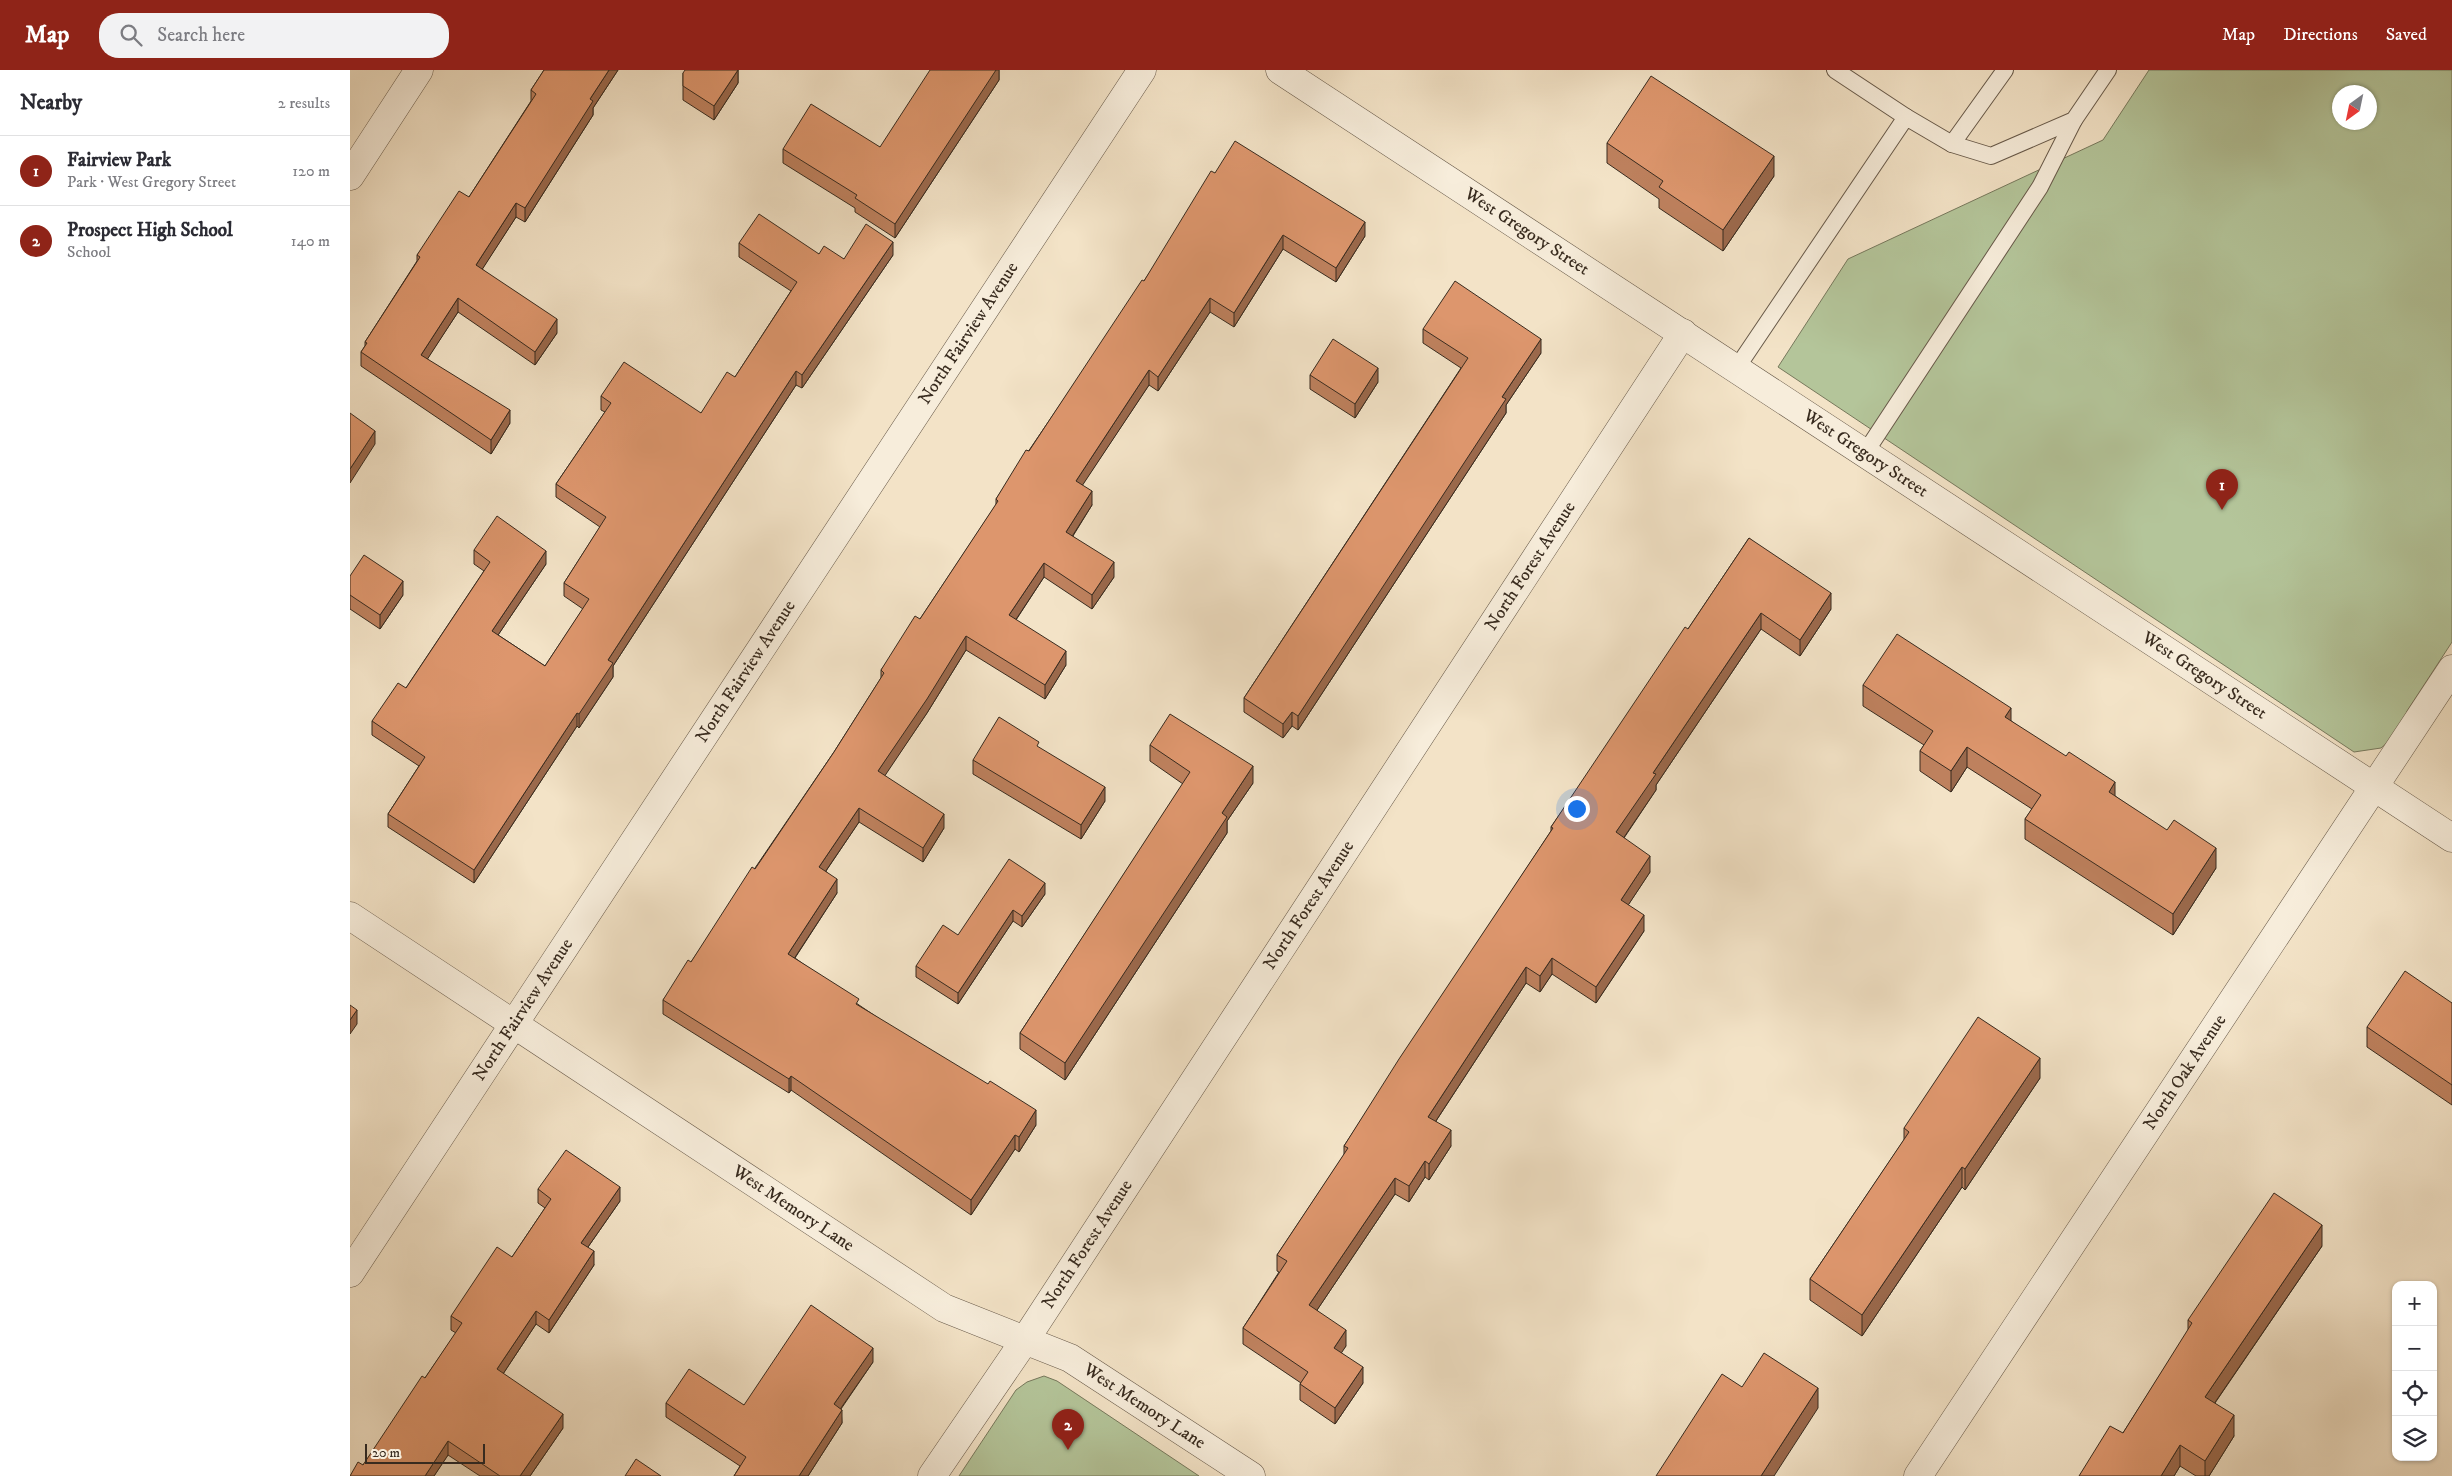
<!DOCTYPE html>
<meta charset="utf-8">
<style>
body{margin:0;font-family:"IM FELL DW Pica",serif;background:#f2f2f3;color:#2b2b33}
.controls{position:absolute;right:15px;bottom:15px;display:grid;overflow:hidden;border-radius:10px;box-shadow:0 1px 4px #0004}
.controls button{width:45px;height:45px;display:grid;place-items:center;padding:0;border:0;border-bottom:1px solid #e1e1e2;background:#fff;color:#2b2b33;font:25px sans-serif}
.compass{position:absolute;left:1982px;top:15px;width:45px;height:45px;border-radius:50%;background:#fff;box-shadow:0 1px 4px #0004;rotate:213deg}
.scale{position:absolute;left:15px;bottom:12px;width:120px;box-sizing:border-box;padding-left:5px;border:2px solid #382b1f;border-top:0;font-size:14px;line-height:18px;white-space:nowrap;color:#382b1f;-webkit-text-stroke:4px #f7eddb;paint-order:stroke}
.you{position:absolute;left:1226px;top:738px;width:18px;height:18px;margin:-12px;border:4px solid #fff;border-radius:50%;background:#1a73e8;box-shadow:0 0 0 8px #1a73e833}
.badge{display:grid;place-items:center;width:32px;height:32px;border-radius:50%;background:#8f2418;color:#fff;font-size:16px;font-weight:700}
.pin{position:absolute;translate:-50% -41px;filter:drop-shadow(0 1px 2px #0008)}
.pin::after{content:'';position:absolute;top:26px;width:18px;height:15px;background:inherit;clip-path:polygon(0 0,100% 0,50% 100%)}
.list{margin:0;padding:0;list-style:none}
h2{display:flex;justify-content:space-between;align-items:center;height:65px;margin:0;padding:0 20px;font-size:21px}
h2 small{font-size:16px;font-weight:400;color:#7c7c81}
.list li{display:grid;grid-template-columns:32px 1fr auto;gap:15px;align-items:center;box-sizing:border-box;height:70px;padding:0 20px;border-top:1px solid #e1e1e2}
.list b{display:block;font-size:19px;white-space:nowrap}
.list p{margin:0;font-size:16px;white-space:nowrap;color:#7c7c81}
.list em{font-size:16px;font-style:normal;color:#7c7c81}
.icon{flex:none;width:28px;height:28px;fill:none;stroke:currentColor;stroke-width:2;stroke-linecap:round;stroke-linejoin:round}
.map{position:relative;flex:none;width:2102px;height:1406px;overflow:hidden}
header{display:flex;align-items:center;gap:30px;box-sizing:border-box;height:70px;padding:0 25px;background:#8f2418;color:#fff}
header strong{font-size:24px}
nav{display:flex;gap:28px;margin-inline-start:auto;font-size:18px}
.search{width:350px;height:45px;background:#f2f2f3;display:flex;align-items:center;gap:12px;box-sizing:border-box;padding:0 18px;border-radius:20px;color:#7c7c81;font-size:19px}
main{display:flex}
aside{flex:1;background:#fff}
.map>svg:first-child{display:block}
.green{fill:#b4c59a;stroke:#76785c;fill-rule:evenodd}
.lines{fill:none;stroke-linecap:round;stroke-linejoin:round}
.service-casing{stroke:#675949;stroke-width:18}
.minor-casing{stroke:#675949;stroke-width:29}
.service{stroke:#f7eddb;stroke-width:16}
.minor{stroke:#f7eddb;stroke-width:28}
.wall{fill:#be815e;stroke:#382b1f}
.shaded-wall{fill:#9b694c;stroke:#382b1f}
.building{fill:#dd966d;stroke:#382b1f}
.labels{text-anchor:middle;dominant-baseline:central;stroke-width:4.5;stroke-linejoin:round;paint-order:stroke}
.street-label{font-size:18px;fill:#382b1f;stroke:#f7eddb}
</style>
<header>
<strong>Map</strong>
<div class="search"><svg class="icon" aria-label="search" viewBox="0 0 24 24"><circle cx="10" cy="10" r="6"/><path d="M15 15l6 6"/></svg>Search here</div>
<nav><a>Map</a><a>Directions</a><a>Saved</a></nav>
</header>
<main>
<aside>
<h2>Nearby<small>2 results</small></h2>
<ul class="list">
<li><span class="badge">1</span><div><b>Fairview Park</b><p>Park · West Gregory Street</p></div><em>120 m</em></li>
<li><span class="badge">2</span><div><b>Prospect High School</b><p>School</p></div><em>140 m</em></li>
</ul>
</aside>
<div class="map">
<svg width="2102" height="1406" viewBox="0 0 2102 1406">
<rect width="100%" height="100%" fill="#f3e3c7"/>
<filter id="stains"><feTurbulence type="fractalNoise" baseFrequency=".004" numOctaves="4"/><feColorMatrix values="0 0 0 0 .2 0 0 0 0 .09 0 0 0 0 .02 0 0 0 .5 -.17"/></filter>
<radialGradient id="worn" r=".72"><stop offset=".6" stop-color="#630" stop-opacity="0"/><stop offset="1" stop-color="#630" stop-opacity=".3"/></radialGradient>
<g class="green">
<path d="M1799,0H2102V572L2057,641L2050,662L2031,678L2004,682L1428,297L1498,189L1753,70ZM1990,22H2020V52H1990Z"/>
<polygon points="694,1306 707,1311 849,1406 609,1406 666,1320 677,1312"/>
</g>
<g class="lines">
<defs>
<g id="service">
<polyline points="1485,0 1556,47"/>
<polyline points="1602,74 1655,0"/>
<polyline points="1386,299 1556,47 1602,74 1641,86 1724,50 1758,0"/>
<polyline points="1515,383 1690,117 1724,50"/>
</g>
<g id="minor">
<path id="s1" d="M930,0L2102,768"/>
<polyline points="0,106 69,0"/>
<path id="s2" d="M0,846L594,1238L720,1288L901,1406"/>
<path id="s3" d="M0,1203L792,0"/>
<path id="s4" d="M582,1406L675,1270L1333,263"/>
<path id="s5" d="M1568,1406L2102,599"/>
</g>
</defs>
<use href="#service" class="service-casing"/>
<use href="#minor" class="minor-casing"/>
<use href="#service" class="service"/>
<use href="#minor" class="minor"/>
</g>
<g class="wall">
<polygon points="194,0 268,0 243,38 243,45 175,152 166,147 132,199 207,263 185,295 108,242 77,289 160,353 141,384 11,296 11,282 15,276 15,272 67,191 67,185 119,127 181,31 181,20"/>
<polygon points="388,0 388,13 364,50 333,30 333,3"/>
<polygon points="649,0 649,10 545,168 505,142 505,138 433,93 433,79 530,77"/>
<polygon points="1257,73 1424,106 1373,181 1309,138 1309,129 1257,93"/>
<polygon points="865,103 1015,166 986,212 933,179 884,257 860,242 808,321 799,315 732,415 742,435 723,466 764,507 742,539 694,507 666,550 716,595 695,629 616,580 577,643 534,706 594,758 573,792 509,752 476,801 487,823 445,888 509,935 686,1055 669,1082 665,1079 621,1145 441,1020 439,1023 313,944 313,930 341,892 484,682 531,608 531,600 570,549 646,435 646,429 794,211"/>
<polygon points="389,173 469,184 494,189 543,185 452,318 446,315 263,596 263,607 229,658 227,656 124,813 38,757 38,744 69,696 22,665 22,651 56,618 134,501 124,494 124,480 196,494 148,565 195,596 233,539 214,526 214,513 250,457 206,427 206,414 255,342 251,340 251,326 351,343 385,307 441,221 389,187"/>
<polygon points="1073,259 1191,283 1156,335 1156,343 948,660 942,656 933,668 894,642 894,628 1111,298 1073,273"/>
<polygon points="960,305 1028,312 1005,348 960,319"/>
<polygon points="1399,468 1481,539 1450,586 1411,559 1306,715 1306,720 1274,768 1300,802 1278,835 1294,861 1246,933 1202,904 1190,922 1176,913 1086,1051 1101,1076 1079,1110 1075,1107 1059,1132 1045,1124 967,1240 996,1276 991,1282 1013,1313 985,1354 950,1330 950,1314 951,1313 893,1274 893,1258 929,1202 927,1201 927,1185 994,1085 994,1076 1201,761 1201,757 1338,559"/>
<polygon points="0,506 53,525 30,559 0,539"/>
<polygon points="1513,615 1661,651 1765,726 1866,798 1823,865 1675,769 1675,749 1682,739 1617,697 1601,722 1570,701 1570,681 1574,675 1513,636"/>
<polygon points="800,675 903,713 877,751 877,763 715,1010 670,979 670,963 833,714 800,691"/>
<polygon points="689,678 755,731 731,769 623,704 623,690"/>
<polygon points="695,824 672,857 663,851 608,934 566,907 566,896 608,865"/>
<polygon points="2102,933 2102,1035 2017,977 2017,957"/>
<polygon points="1690,1008 1615,1120 1612,1117 1512,1266 1460,1230 1460,1209 1554,1070 1554,1058"/>
<polygon points="188,1119 270,1131 238,1177 244,1195 199,1263 186,1254 153,1304 213,1358 180,1406 130,1406 98,1385 84,1406 0,1406 13,1395 75,1308 106,1263 101,1260 101,1246 162,1187 195,1138 188,1133"/>
<polygon points="1972,1176 1865,1333 1884,1366 1859,1406 1846,1406 1830,1396 1824,1406 1729,1406 1773,1363 1838,1261 1838,1250"/>
<polygon points="523,1292 491,1339 492,1353 458,1406 384,1406 390,1396 316,1347 316,1333 394,1335"/>
</g>
<g class="shaded-wall">
<polygon points="259,0 268,0 243,38 243,45 175,152 175,138 240,29"/>
<polygon points="388,0 388,13 364,50 364,36"/>
<polygon points="643,0 649,0 649,10 545,168 545,154"/>
<polygon points="1424,86 1424,106 1373,181 1373,160"/>
<polygon points="166,133 166,147 126,209 126,195"/>
<polygon points="1015,152 1015,166 986,212 986,198"/>
<polygon points="933,165 933,179 884,257 884,243"/>
<polygon points="543,172 543,185 452,318 452,305"/>
<polygon points="108,228 108,242 71,299 71,285"/>
<polygon points="860,228 860,242 808,321 808,307"/>
<polygon points="207,249 207,263 185,295 185,282"/>
<polygon points="1191,269 1191,283 1156,335 1156,343 948,660 948,646 1152,327"/>
<polygon points="1028,298 1028,312 1005,348 1005,334"/>
<polygon points="799,300 799,315 726,425 726,411"/>
<polygon points="446,301 446,315 263,596 263,607 229,658 229,644 258,590"/>
<polygon points="160,340 160,353 141,384 141,370"/>
<polygon points="25,361 25,374 0,413 0,399"/>
<polygon points="742,421 742,435 716,476 716,462"/>
<polygon points="196,481 196,494 142,574 142,561"/>
<polygon points="764,492 764,507 742,539 742,525"/>
<polygon points="694,493 694,507 659,560 659,545"/>
<polygon points="53,511 53,525 30,559 30,545"/>
<polygon points="1481,523 1481,539 1450,586 1450,570"/>
<polygon points="1411,543 1411,559 1306,715 1306,720 1266,779 1266,762 1303,703"/>
<polygon points="616,566 616,580 577,643 528,716 528,701"/>
<polygon points="716,581 716,595 695,629 695,615"/>
<polygon points="1661,638 1661,658 1655,647"/>
<polygon points="942,642 942,656 933,668 933,654"/>
<polygon points="227,643 227,656 124,813 124,800"/>
<polygon points="1617,677 1617,697 1601,722 1601,701"/>
<polygon points="903,696 903,713 877,751 877,763 715,1010 715,993 872,743"/>
<polygon points="1765,712 1765,732 1759,722"/>
<polygon points="755,717 755,731 731,769 731,755"/>
<polygon points="509,738 509,752 469,811 469,797"/>
<polygon points="594,744 594,758 573,792 573,778"/>
<polygon points="1866,778 1866,798 1823,865 1823,844"/>
<polygon points="1300,786 1300,802 1271,846 1271,830"/>
<polygon points="487,809 487,823 438,898 438,884"/>
<polygon points="695,813 695,824 672,857 672,846"/>
<polygon points="663,840 663,851 608,934 608,923"/>
<polygon points="1294,845 1294,861 1246,933 1246,917"/>
<polygon points="1202,888 1202,904 1190,922 1190,906"/>
<polygon points="1176,897 1176,913 1078,1063 1078,1047"/>
<polygon points="7,940 7,954 0,964 0,950"/>
<polygon points="1690,988 1690,1008 1615,1120 1615,1099"/>
<polygon points="441,1006 441,1020 439,1023 439,1009"/>
<polygon points="686,1040 686,1055 669,1082 669,1067"/>
<polygon points="1101,1060 1101,1076 1079,1110 1079,1094"/>
<polygon points="665,1065 665,1079 621,1145 621,1130"/>
<polygon points="1075,1091 1075,1107 1059,1132 1059,1116"/>
<polygon points="1612,1097 1612,1117 1512,1266 1512,1245"/>
<polygon points="1045,1108 1045,1124 959,1252 959,1235"/>
<polygon points="270,1117 270,1131 231,1187 231,1173"/>
<polygon points="1972,1155 1972,1176 1855,1347 1855,1327"/>
<polygon points="244,1181 244,1195 199,1263 199,1250"/>
<polygon points="186,1241 186,1254 147,1313 147,1299"/>
<polygon points="996,1260 996,1276 984,1294 984,1278"/>
<polygon points="523,1278 523,1292 484,1348 484,1334"/>
<polygon points="1013,1297 1013,1313 985,1354 985,1338"/>
<polygon points="1468,1318 1468,1338 1424,1406 1411,1406"/>
<polygon points="492,1340 492,1353 458,1406 449,1406"/>
<polygon points="213,1344 213,1358 180,1406 170,1406"/>
<polygon points="1884,1345 1884,1366 1859,1406 1855,1406 1855,1391"/>
<polygon points="98,1371 98,1385 84,1406 75,1406"/>
<polygon points="1830,1375 1830,1396 1824,1406 1811,1406"/>
</g>
<g class="building">
<polygon points="194,0 259,0 240,29 243,31 175,138 166,133 126,195 207,249 185,282 108,228 71,285 160,340 141,370 11,282 17,273 15,272 70,187 67,185 109,121 119,127 186,24 181,20"/>
<polygon points="335,0 388,0 364,36 333,16 333,3"/>
<polygon points="580,0 646,0 545,154 505,128 507,125 433,79 461,34 530,77"/>
<polygon points="1301,6 1424,86 1373,160 1309,117 1313,111 1257,73"/>
<polygon points="885,71 1015,152 986,198 933,165 884,243 860,228 808,307 799,300 726,411 742,421 716,462 764,492 742,525 694,493 659,545 716,581 695,615 616,566 577,629 528,701 594,744 573,778 509,738 469,797 487,809 438,884 509,929 506,934 638,1014 640,1011 686,1040 669,1067 665,1065 621,1130 441,1006 439,1009 313,930 338,890 341,892 402,797 405,799 484,682 534,603 531,600 565,546 570,549 648,431 646,429 676,380 679,381 792,210 794,211 861,101 865,103"/>
<polygon points="409,144 469,184 474,176 494,189 516,154 543,172 452,305 446,301 258,590 263,593 229,644 227,643 124,800 38,744 75,687 22,651 48,613 56,618 140,492 124,480 147,446 196,481 142,561 195,596 239,529 214,513 256,447 206,414 261,333 251,326 274,292 351,343 377,302 385,307 447,212 389,173"/>
<polygon points="1105,211 1191,269 1152,327 1156,329 948,646 942,642 933,654 894,628 1118,288 1073,259"/>
<polygon points="983,269 1028,298 1005,334 960,305"/>
<polygon points="0,343 25,361 0,399"/>
<polygon points="1399,468 1481,523 1450,570 1411,543 1303,703 1306,704 1266,762 1300,786 1271,830 1294,845 1246,917 1202,888 1190,906 1176,897 1078,1047 1101,1060 1079,1094 1075,1091 1059,1116 1045,1108 959,1235 996,1260 984,1278 1013,1297 985,1338 950,1314 958,1302 893,1258 937,1191 927,1185 998,1078 994,1076 1049,989 1203,758 1201,757 1335,557 1338,559"/>
<polygon points="14,485 53,511 30,545 0,525 0,506"/>
<polygon points="1547,564 1661,638 1655,647 1716,686 1719,682 1765,712 1759,722 1817,760 1824,750 1866,778 1823,844 1675,749 1691,725 1617,677 1601,701 1570,681 1583,661 1513,615"/>
<polygon points="820,644 903,696 872,743 877,747 715,993 670,963 840,702 800,675"/>
<polygon points="649,647 689,672 687,676 755,717 731,755 623,690"/>
<polygon points="659,789 695,813 672,846 663,840 608,923 566,896 593,855 608,865"/>
<polygon points="2055,901 2102,933 2102,1015 2017,957"/>
<polygon points="0,935 7,940 0,950"/>
<polygon points="1628,947 1690,988 1615,1099 1612,1097 1512,1245 1460,1209 1559,1062 1554,1058"/>
<polygon points="216,1080 270,1117 231,1173 244,1181 199,1250 186,1241 147,1299 213,1344 170,1406 150,1406 98,1371 75,1406 0,1406 8,1392 13,1395 72,1306 75,1308 112,1253 101,1246 147,1177 162,1187 201,1129 188,1119"/>
<polygon points="1924,1123 1972,1155 1855,1327 1884,1345 1855,1391 1830,1375 1811,1406 1729,1406 1760,1356 1773,1363 1842,1253 1838,1250"/>
<polygon points="461,1235 523,1278 484,1334 492,1340 449,1406 384,1406 396,1387 316,1333 339,1299 394,1335"/>
<polygon points="1414,1283 1468,1318 1411,1406 1306,1406 1372,1304 1392,1317"/>
<polygon points="286,1389 311,1406 275,1406"/>
</g>
<g class="labels">
<g class="street-label">
<text stroke="none"><textPath href="#s1" startOffset="295">West Gregory Street</textPath></text>
<text stroke="none"><textPath href="#s3" startOffset="1125">North Fairview Avenue</textPath></text>
<text stroke="none"><textPath href="#s1" startOffset="700">West Gregory Street</textPath></text>
<text stroke="none"><textPath href="#s4" startOffset="1089">North Forest Avenue</textPath></text>
<text stroke="none"><textPath href="#s3" startOffset="720">North Fairview Avenue</textPath></text>
<text stroke="none"><textPath href="#s1" startOffset="1105">West Gregory Street</textPath></text>
<text stroke="none"><textPath href="#s4" startOffset="684">North Forest Avenue</textPath></text>
<text stroke="none"><textPath href="#s3" startOffset="315">North Fairview Avenue</textPath></text>
<text stroke="none"><textPath href="#s5" startOffset="484">North Oak Avenue</textPath></text>
<text stroke="none"><textPath href="#s2" startOffset="531">West Memory Lane</textPath></text>
<text stroke="none"><textPath href="#s4" startOffset="279">North Forest Avenue</textPath></text>
<text stroke="none"><textPath href="#s2" startOffset="936">West Memory Lane</textPath></text>
</g>
</g>
<rect width="100%" height="100%" filter="url(#stains)"/>
<rect width="100%" height="100%" fill="url(#worn)"/>
</svg>
<div class="controls">
<button>+</button>
<button>−</button>
<button><svg class="icon" aria-label="locate" viewBox="0 0 24 24"><circle cx="12" cy="12" r="6"/><path d="M12 2v4M12 18v4M2 12h4M18 12h4"/></svg></button>
<button><svg class="icon" aria-label="layers" viewBox="0 0 24 24"><path d="M12 4l9 5-9 5-9-5zM3 14l9 5 9-5"/></svg></button>
</div>
<svg class="compass" viewBox="-18 -18 36 36"><path d="M0-13l5 13h-10z" fill="#e53935"/><path d="M0 13l5-13h-10z" fill="#7c7c81"/></svg>
<div class="scale">20 m</div>
<div class="you"></div>
<div class="pin badge" style="left:1872px;top:440px">1</div>
<div class="pin badge" style="left:718px;top:1380px">2</div>
</div>
</main>
